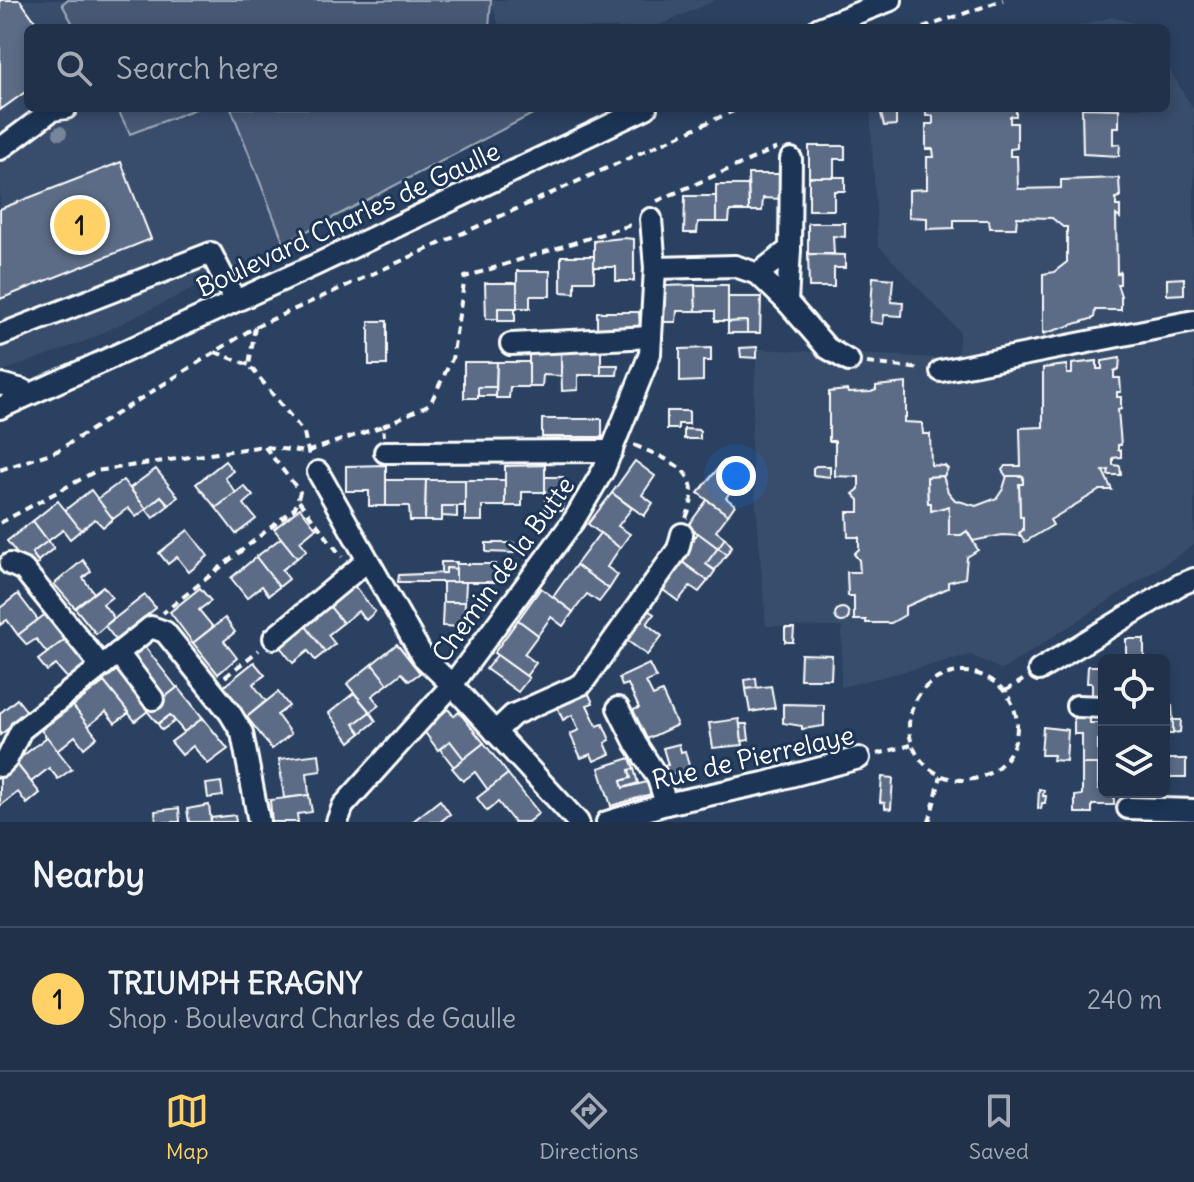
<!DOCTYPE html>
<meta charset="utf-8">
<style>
body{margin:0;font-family:Delius,sans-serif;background:#2d3d53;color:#f1f3f6}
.controls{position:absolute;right:24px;bottom:24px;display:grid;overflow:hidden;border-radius:12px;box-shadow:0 4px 12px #0003}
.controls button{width:72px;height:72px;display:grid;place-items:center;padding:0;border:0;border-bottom:2px solid #3d4c61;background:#203149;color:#f1f3f6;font:40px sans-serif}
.you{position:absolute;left:736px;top:476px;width:28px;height:28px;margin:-20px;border:6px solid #fff;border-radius:50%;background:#1a73e8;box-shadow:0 0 0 12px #1a73e833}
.badge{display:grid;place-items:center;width:52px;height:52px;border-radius:50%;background:#ffd166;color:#111;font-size:26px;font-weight:700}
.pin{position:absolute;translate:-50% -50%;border:4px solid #fff;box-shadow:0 2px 8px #0006}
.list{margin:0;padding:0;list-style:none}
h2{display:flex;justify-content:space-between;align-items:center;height:104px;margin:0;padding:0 32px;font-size:34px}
h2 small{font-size:26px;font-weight:400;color:#a2a9b4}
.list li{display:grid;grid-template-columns:52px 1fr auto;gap:24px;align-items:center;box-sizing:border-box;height:144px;padding:0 32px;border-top:2px solid #3d4c61}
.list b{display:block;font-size:30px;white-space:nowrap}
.list p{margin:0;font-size:26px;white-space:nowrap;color:#a2a9b4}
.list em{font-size:26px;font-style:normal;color:#a2a9b4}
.icon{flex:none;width:44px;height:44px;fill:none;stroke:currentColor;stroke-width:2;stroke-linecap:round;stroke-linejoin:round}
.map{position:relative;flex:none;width:1194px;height:822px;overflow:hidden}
.search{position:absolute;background:#203149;box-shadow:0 4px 12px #0003;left:24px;right:24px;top:24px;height:88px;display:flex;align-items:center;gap:20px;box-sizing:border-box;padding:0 28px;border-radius:12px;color:#a2a9b4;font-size:30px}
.sheet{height:248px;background:#203149}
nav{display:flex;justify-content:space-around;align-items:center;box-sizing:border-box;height:112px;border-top:2px solid #3d4c61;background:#203149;font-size:22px;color:#a2a9b4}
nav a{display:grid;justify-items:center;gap:4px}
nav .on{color:#ffd166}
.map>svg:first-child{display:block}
.built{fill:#394e6c}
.green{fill:#465975;stroke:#a2acba;stroke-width:2}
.building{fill:#5b6c86;stroke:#fff;stroke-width:2}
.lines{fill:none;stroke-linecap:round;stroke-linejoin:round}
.minor-casing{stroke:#fff;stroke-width:26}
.path{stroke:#fff;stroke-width:4;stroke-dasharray:8 6;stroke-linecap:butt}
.minor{stroke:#1d3557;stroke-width:20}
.tree{fill:#76859a}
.labels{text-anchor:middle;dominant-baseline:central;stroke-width:6;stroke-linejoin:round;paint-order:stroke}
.street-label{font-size:26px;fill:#fff;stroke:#1d3557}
</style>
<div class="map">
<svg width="1194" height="822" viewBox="0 0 1194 822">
<rect width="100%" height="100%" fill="#2a4161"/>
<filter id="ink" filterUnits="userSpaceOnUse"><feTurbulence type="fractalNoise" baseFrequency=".0125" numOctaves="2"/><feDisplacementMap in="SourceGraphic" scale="16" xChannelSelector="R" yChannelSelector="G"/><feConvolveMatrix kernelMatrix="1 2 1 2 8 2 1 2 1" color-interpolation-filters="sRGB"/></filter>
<g filter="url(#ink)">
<g class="built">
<polygon points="0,0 67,0 62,4 75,28 28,28 28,108 117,108 131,134 198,108 231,108 284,243 86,341 0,372"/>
<polygon points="490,0 716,0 653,28 500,28"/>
<polygon points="1112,17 1142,25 1144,28 1073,28"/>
<polygon points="1166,64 1194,110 1194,545 1002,670 971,655 841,687 842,627 766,626 751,441 757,349 957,359 960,332 878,245 870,108 1166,108"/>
</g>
<g class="green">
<polygon points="67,0 491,0 489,28 75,28 62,4"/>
<polygon points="117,108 198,108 130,134"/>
<polygon points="231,108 544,108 284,243"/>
</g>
<g class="building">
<polygon points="0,0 20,0 40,28 28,28 28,90 0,110"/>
<polygon points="896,108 896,125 884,126 880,109"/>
<polygon points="926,108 1016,108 1016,116 1010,116 1010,123 1017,123 1017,148 1010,149 1010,156 1017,156 1018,189 1061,188 1061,180 1119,178 1120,197 1116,198 1116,206 1120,206 1120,218 1116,215 1117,274 1120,272 1120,284 1117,284 1121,296 1121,310 1095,310 1094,318 1043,334 1043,274 1054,272 1067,262 1067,227 1063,227 1052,218 1017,217 1016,228 990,228 989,220 954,220 954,228 927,229 927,218 909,217 909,190 927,189 927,157 934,157 933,149 926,149 926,124 933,124 933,116 926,116"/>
<polygon points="1082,108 1119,109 1119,127 1113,127 1113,144 1120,144 1119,156 1083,154"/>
<polygon points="809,146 845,146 845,159 834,159 834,177 809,177"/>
<polygon points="121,162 151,239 0,299 0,209"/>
<polygon points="748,174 781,174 781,199 763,198 762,211 749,211"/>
<polygon points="809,177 845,177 845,191 834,191 834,210 809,210"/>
<polygon points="716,185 748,185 749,211 730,211 729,222 716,222"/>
<polygon points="685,196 716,196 716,222 698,222 697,233 684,233"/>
<polygon points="808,223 845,223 845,237 833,236 834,254 808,254"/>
<polygon points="623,238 634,239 634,281 616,281 616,267 594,267 594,241"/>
<polygon points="808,254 845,255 845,268 834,268 834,287 809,287"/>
<polygon points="561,256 594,256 594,281 575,281 575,293 561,292"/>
<polygon points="517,271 550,271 550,296 530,296 530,308 517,308"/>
<polygon points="873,277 893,279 891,302 903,303 902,316 884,315 883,324 870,322"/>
<polygon points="1184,278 1184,294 1167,295 1167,279"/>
<polygon points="485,283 517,283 517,308 498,308 498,319 486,319"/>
<polygon points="695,285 696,311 677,311 676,322 663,322 663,286"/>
<polygon points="695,285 728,285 728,321 715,321 715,311 696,311"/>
<polygon points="728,297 761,297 760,333 747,333 747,321 728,322"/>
<rect x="498" y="308" width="17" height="13"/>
<polygon points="597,312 639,312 640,330 597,330"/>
<rect x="369" y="321" width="18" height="44"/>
<polygon points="747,321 747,333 728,333 728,322"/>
<polygon points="757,347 757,358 741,357 740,348"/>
<polygon points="711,348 711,361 703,361 703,381 680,382 680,349"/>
<polygon points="529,350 561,350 561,376 543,375 542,387 529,387"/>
<polygon points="561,350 601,350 601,375 578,375 578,390 562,391"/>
<polygon points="1120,358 1119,369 1114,371 1114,378 1120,378 1121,392 1117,392 1117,397 1121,397 1121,409 1118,410 1121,445 1118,445 1118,450 1121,450 1121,457 1113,458 1113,465 1120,466 1121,475 1108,475 1109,470 1103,471 1112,490 1100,490 1050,520 1053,525 1025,542 1019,533 1023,530 1023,517 1020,517 1019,484 1023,484 1023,476 1006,476 1002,470 1005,466 1021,466 1020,428 1043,427 1043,368 1067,365 1067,374 1072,374 1072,364 1097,361 1097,369 1102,369 1102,361"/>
<polygon points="464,362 497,362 496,387 478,387 478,398 464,398"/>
<polygon points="497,362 529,362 529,387 510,387 509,398 496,398"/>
<polygon points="601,365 618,365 617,375 601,375"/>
<polygon points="906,383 906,417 904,417 904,422 922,423 923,434 930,434 931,465 945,466 948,469 944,476 927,477 928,503 931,503 931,511 949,506 949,535 961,535 967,531 978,550 967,557 965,578 948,582 948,588 905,607 905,615 891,623 866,623 866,620 854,620 854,596 848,596 847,572 860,572 859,560 854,554 859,549 859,537 848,537 847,512 859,512 859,500 853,494 859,489 859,477 835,476 835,441 829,441 829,392 847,390 848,393 871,392 876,390 876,386"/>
<rect x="478" y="387" width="18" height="9"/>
<polygon points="667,411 689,411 689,424 678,424 678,429 667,429"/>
<rect x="542" y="419" width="60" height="18"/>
<polygon points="684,429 700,430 700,439 684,439"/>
<polygon points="225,461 233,471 225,478 236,493 216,508 196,484"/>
<polygon points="635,461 655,476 642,495 653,503 644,516 612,493"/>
<polygon points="724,461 742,474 726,498 735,505 728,515 698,493"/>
<polygon points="386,465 386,506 369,506 369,491 346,491 346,466"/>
<polygon points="545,465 545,492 522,492 522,506 505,506 505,466"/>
<polygon points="816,466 830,466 830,477 813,475 813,468"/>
<polygon points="156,469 178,497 169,505 161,496 146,509 130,488"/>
<polygon points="943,476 948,492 955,500 976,506 997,498 1003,489 1007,476 1023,476 1023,484 1019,484 1020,517 1023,517 1023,530 1019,533 1021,536 1002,535 973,541 967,531 961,535 949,535 949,506 931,511 931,503 928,503 927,477"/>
<polygon points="545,477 563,477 562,511 545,511"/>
<polygon points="123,480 146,509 136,517 128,508 113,519 97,499"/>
<polygon points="386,480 426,480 425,521 410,521 409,506 386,506"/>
<polygon points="426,480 465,480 466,506 442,506 442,521 425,521"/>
<polygon points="465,480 505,480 505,506 482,506 482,521 465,521"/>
<polygon points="244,486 253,496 244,504 256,519 236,534 216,508"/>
<polygon points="91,490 113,519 103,527 95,519 81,530 65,510"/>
<polygon points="612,493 632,508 618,526 630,534 620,548 588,524"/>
<polygon points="161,496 169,505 153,518 146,509"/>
<polygon points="707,500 728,515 716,531 725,538 718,548 688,526"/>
<polygon points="58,501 81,530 70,539 63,530 48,541 33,521"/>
<polygon points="442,506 457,506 457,517 442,516"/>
<polygon points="300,508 316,528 300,541 307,550 297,558 274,529"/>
<polygon points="33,521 48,541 32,553 39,563 30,570 7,541"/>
<polygon points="188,530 208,556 189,572 177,557 168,564 159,553"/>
<polygon points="600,533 620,548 607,567 618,575 609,589 576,565"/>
<polygon points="698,533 718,548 706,564 715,571 708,581 678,559"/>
<polygon points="281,538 297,558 282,570 289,579 279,587 256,557"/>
<polygon points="725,538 732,546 727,554 718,548"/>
<polygon points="48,541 54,548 38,561 32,553"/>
<polygon points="486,543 514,543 514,553 486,552"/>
<polygon points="718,548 727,554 715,570 706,564"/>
<polygon points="256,557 279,587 269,595 262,586 247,598 231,578"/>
<polygon points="678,559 708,581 699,592 690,586 678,601 658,586"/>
<polygon points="83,560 91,571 83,578 94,593 75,608 54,584"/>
<polygon points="441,562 457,562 456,569 446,568 446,573 441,573"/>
<rect x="456" y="564" width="39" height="18"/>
<polygon points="576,565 609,589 599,602 587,594 573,612 553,597"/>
<polygon points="446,568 456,569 456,582 398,582 399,575 446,573"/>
<polygon points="443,582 466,582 465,602 443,602"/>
<polygon points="352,583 375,612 366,620 358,611 343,623 327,603"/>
<polygon points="103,586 112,597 103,604 114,618 96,634 75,608"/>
<polygon points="200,588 211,601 199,610 213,627 193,643 170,612"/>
<polygon points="541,588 573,612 563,626 551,617 538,635 518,620"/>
<polygon points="18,594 38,620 18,635 7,620 0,625 0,608"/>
<polygon points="145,595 156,608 116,640 105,626"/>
<polygon points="443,602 465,602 464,627 442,626"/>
<polygon points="327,603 343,623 328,635 335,644 325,652 303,622"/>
<polygon points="643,607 654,614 647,624 662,636 647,655 621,636"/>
<circle cx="842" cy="615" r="7"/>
<polygon points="47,613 67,638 47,653 36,639 27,645 18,635"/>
<polygon points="225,618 235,632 224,641 237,658 218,674 193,643"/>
<polygon points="518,620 538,635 524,654 536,663 526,676 494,653"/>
<polygon points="303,622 325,652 315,660 308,651 293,663 277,643"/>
<polygon points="785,628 794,628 793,642 785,642"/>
<polygon points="67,638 88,664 68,679 56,665 47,671 38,660"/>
<rect x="1126" y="639" width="18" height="21"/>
<polygon points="397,644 420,673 409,681 402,673 388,684 372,664"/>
<polygon points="145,647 177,688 163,699 131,658"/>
<polygon points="801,654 832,655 831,679 800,679"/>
<polygon points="497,655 529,678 518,692 486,669"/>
<polygon points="254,662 265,675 253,684 266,701 247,717 223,687"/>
<polygon points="372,664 388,684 372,696 379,705 370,712 347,684"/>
<polygon points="649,664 656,678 646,682 653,696 662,692 677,725 647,739 633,710 639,708 628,684 622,686 619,678"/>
<polygon points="1088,666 1102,666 1104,698 1092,698 1092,683 1087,683"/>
<polygon points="117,670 149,710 135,721 103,681"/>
<polygon points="756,678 757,688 746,689 745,680"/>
<polygon points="104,682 129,713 115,723 106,712 88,726 73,706"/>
<polygon points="771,686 775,708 750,712 746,689"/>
<polygon points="178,687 203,718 184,732 170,715 158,724 147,711"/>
<polygon points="1164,690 1167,690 1167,706 1172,706 1173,720 1164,720"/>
<polygon points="278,692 289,706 277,715 291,734 272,749 247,717"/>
<polygon points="588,692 593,703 587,705 597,726 603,724 610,740 605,743 610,754 594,761 591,754 581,758 570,734 579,730 572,715 563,720 557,706"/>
<polygon points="354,693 370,712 354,724 361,733 350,742 329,713"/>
<polygon points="17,699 28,713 0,735 0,713"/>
<polygon points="783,704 824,705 824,726 802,729 802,726 783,723"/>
<polygon points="73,706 97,737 84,748 75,736 57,751 41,730"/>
<polygon points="448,709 454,716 459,712 484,743 464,759 450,741 438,750 423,730"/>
<polygon points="370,712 376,721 361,733 354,724"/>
<polygon points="170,715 175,721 162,730 158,724"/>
<polygon points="1074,715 1090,715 1090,723 1104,723 1104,740 1098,740 1098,764 1082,764 1082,734 1074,734"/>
<polygon points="203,718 228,749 208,764 193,746 182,755 171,742"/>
<polygon points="739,719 743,745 713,748 709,723"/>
<polygon points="1164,720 1173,720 1173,734 1167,734 1167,751 1164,751"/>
<polygon points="1173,720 1181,720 1180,732 1173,733"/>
<polygon points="740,724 747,724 749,740 742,741"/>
<polygon points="1043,727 1068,730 1066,761 1053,760 1054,755 1041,755"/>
<polygon points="47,737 72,769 58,779 49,768 31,782 15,762"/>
<polygon points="450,741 464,759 454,767 440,749"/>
<polygon points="484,743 508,774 488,790 475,772 463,781 452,768"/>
<polygon points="679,744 681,752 685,751 690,769 664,776 662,766 668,765 663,748"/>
<polygon points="319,754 321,771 307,773 309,795 284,798 279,759"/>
<polygon points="630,758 634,769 629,770 631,778 621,781 623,788 647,782 651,794 611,806 599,768"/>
<rect x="1164" y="759" width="22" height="18"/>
<polygon points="15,762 40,793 27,804 18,792 0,806 0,774"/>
<polygon points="1082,764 1098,764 1098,789 1104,789 1104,792 1114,792 1114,805 1092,805 1092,813 1075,813 1075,796 1082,795"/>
<polygon points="634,769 638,783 623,788 621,781 631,778 629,770"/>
<polygon points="508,774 539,813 528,822 514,822 498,802 487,811 477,798"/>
<polygon points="882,777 893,778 891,809 885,808 885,803 880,802"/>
<polygon points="221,782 223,796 208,798 206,784"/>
<polygon points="1039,789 1044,790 1043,796 1046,796 1045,803 1042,803 1041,809 1038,808"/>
<polygon points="309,795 312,812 297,814 298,822 272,822 270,800"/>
<polygon points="440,800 450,814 440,822 412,822"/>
<polygon points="209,805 211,822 189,822 187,809"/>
<polygon points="179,808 180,822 156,822 155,811"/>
<polygon points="235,815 236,822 211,822 211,818"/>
</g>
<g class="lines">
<defs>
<g id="minor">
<polyline points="819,28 891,0"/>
<polyline points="0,149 52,110 66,108"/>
<polyline points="655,268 735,266 758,274 787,302 827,348 849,361"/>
<polyline points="758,274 790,249 791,159"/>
<polyline points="787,302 790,249"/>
<polyline points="0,335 211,253 235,300"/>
<polyline points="511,344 651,337"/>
<polyline points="941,371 1194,321"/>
<polyline points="0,384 23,390"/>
<polyline points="0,408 315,265 646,108"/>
<polyline points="385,452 612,451"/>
<polyline points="318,472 423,657 452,685 578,822"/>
<polyline points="10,564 24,570 101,666"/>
<polyline points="274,638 367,561"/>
<polyline points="118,653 153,699"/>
<polyline points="1039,670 1179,585 1194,579"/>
<polyline points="1077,706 1104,707"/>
<polyline points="618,708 636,744 658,778 666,804"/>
<polyline points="495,732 513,715 582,684 678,549 682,534"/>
<polyline points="0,766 7,759 21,730 151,627 165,632 230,713 242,733 259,822"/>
<polyline points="1128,808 1194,810"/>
<polyline points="337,822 343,806 452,685 574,520 604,469 650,354 655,268 651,219"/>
<polyline points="607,822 666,804 764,783 859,758"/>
</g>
</defs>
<use href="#minor" class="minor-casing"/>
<g class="path">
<polyline points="923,28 1003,0"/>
<polyline points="657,201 777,148"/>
<polyline points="255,327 249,365 304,433 309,456"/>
<polyline points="215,352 249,365"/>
<polyline points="867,363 922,369"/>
<polyline points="383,426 430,404 452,359 465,277 634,224"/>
<path d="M634,445C670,461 707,470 686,518"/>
<polyline points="266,447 306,452 383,426 384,436"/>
<polyline points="0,470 57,451 255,327 740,108"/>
<polyline points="299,501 342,557"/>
<polyline points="0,523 96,471 264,446 300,492 295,508 163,613"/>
<circle cx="963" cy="726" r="54"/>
<polyline points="225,677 259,650"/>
<polyline points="1005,691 1023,680"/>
<polyline points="877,754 911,745"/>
<polyline points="929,822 941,776"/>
</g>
<use href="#minor" class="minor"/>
</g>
<circle class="tree" cx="60" cy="133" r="7"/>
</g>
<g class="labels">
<g class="street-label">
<text transform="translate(348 219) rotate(-25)">Boulevard Charles de Gaulle</text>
<text transform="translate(503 569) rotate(-54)">Chemin de la Butte</text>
<text transform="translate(753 757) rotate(-13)">Rue de Pierrelaye</text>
</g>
</g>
</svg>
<div class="controls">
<button><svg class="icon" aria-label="locate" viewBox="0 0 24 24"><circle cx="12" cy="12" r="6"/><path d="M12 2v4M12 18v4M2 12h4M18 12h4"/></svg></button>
<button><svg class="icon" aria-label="layers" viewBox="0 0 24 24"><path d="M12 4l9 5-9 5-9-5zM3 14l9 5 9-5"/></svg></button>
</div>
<div class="you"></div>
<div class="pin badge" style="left:80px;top:225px">1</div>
<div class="search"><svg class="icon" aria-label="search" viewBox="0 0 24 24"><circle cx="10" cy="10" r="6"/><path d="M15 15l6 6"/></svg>Search here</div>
</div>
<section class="sheet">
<h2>Nearby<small></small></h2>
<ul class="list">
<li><span class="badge">1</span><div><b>TRIUMPH ERAGNY</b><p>Shop · Boulevard Charles de Gaulle</p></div><em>240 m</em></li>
</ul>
</section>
<nav>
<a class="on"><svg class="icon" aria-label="map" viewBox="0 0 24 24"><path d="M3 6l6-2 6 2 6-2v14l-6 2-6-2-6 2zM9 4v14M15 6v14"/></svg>Map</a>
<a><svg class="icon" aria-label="directions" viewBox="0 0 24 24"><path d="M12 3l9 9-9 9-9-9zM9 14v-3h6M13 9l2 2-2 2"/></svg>Directions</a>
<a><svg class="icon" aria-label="saved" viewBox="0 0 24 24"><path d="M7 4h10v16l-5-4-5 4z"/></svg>Saved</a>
</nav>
